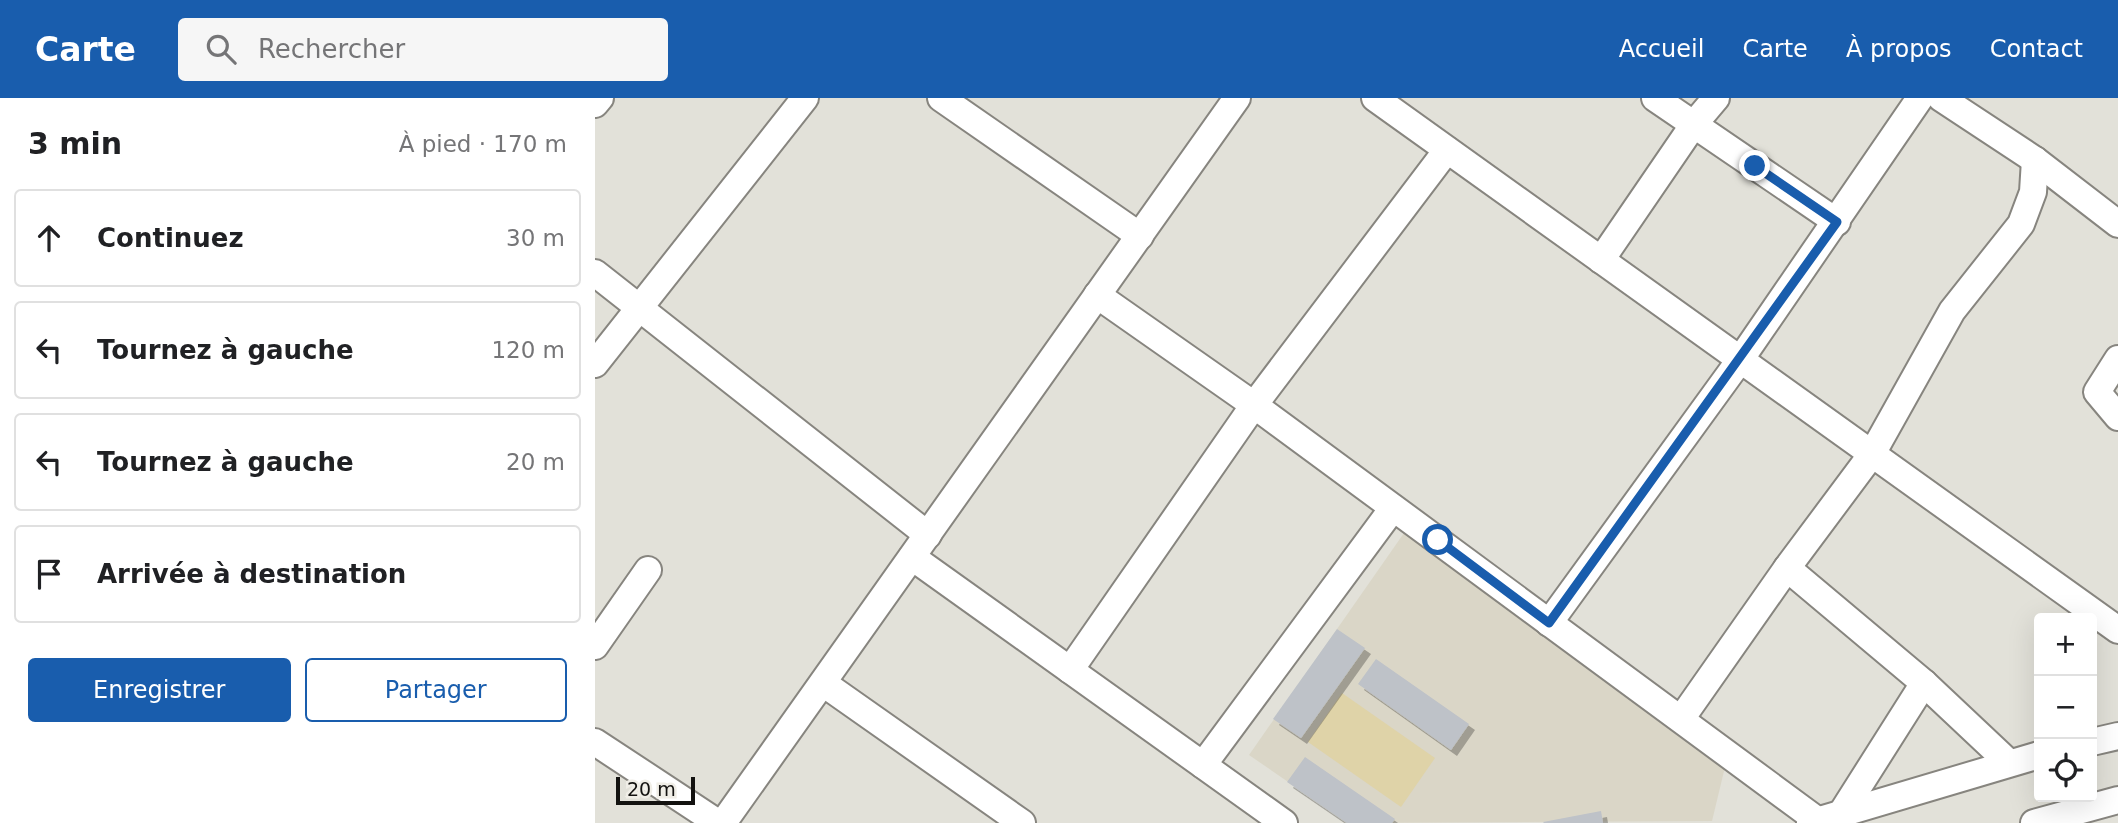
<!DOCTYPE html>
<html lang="fr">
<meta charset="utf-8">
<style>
body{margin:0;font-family:"DejaVu Sans",sans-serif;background:#f6f6f6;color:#202124}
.controls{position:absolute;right:21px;bottom:21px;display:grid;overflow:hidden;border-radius:7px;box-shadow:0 7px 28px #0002}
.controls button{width:63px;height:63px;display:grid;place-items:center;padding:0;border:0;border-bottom:2px solid #e0e0e0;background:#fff;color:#202124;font:35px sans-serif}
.scale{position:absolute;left:21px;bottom:18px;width:79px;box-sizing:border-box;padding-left:7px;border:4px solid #131210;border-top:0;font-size:19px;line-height:24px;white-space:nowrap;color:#131210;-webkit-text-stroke:5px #f0eee7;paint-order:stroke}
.stop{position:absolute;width:21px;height:21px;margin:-16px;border:5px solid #195dad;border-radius:50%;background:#fff}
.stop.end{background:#195dad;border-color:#fff;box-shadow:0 2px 7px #0008}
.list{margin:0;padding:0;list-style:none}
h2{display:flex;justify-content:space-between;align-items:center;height:91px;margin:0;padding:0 28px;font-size:30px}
h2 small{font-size:23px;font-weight:400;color:#757577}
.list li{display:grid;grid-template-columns:46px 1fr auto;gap:21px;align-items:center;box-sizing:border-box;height:98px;margin:0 14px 14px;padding:0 14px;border:2px solid #e0e0e0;border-radius:7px}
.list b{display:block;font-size:26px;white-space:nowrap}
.list em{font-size:23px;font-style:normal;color:#757577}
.actions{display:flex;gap:14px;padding:21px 28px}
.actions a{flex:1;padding:16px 0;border:2px solid #195dad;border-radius:7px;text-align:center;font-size:24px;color:#195dad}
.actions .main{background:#195dad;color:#fff}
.icon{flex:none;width:38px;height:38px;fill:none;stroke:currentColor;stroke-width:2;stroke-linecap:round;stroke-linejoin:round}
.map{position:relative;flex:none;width:1523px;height:725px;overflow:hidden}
header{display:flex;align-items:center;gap:42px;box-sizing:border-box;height:98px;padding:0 35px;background:#195dad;color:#fff}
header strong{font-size:33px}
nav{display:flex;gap:38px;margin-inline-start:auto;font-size:24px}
.search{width:490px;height:63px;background:#f6f6f6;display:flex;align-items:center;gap:18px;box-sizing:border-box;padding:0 24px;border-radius:7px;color:#757577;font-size:26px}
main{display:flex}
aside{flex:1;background:#fff}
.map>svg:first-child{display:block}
.built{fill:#dad6c7}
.green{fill:#dfd3a8}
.building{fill:#bec2c8;filter:url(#shadow)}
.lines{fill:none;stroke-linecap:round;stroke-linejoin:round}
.minor-casing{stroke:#87857f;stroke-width:30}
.minor{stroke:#fff;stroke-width:26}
.route{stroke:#195dad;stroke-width:9}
</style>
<header>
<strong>Carte</strong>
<div class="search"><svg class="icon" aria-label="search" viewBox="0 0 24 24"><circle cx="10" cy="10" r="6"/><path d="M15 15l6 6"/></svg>Rechercher</div>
<nav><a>Accueil</a><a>Carte</a><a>À propos</a><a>Contact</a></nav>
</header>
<main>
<aside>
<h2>3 min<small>À pied · 170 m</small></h2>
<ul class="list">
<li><svg class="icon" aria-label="ahead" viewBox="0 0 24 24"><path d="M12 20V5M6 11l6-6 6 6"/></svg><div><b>Continuez</b></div><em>30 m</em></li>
<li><svg class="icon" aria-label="left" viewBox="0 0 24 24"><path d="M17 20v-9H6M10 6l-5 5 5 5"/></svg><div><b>Tournez à gauche</b></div><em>120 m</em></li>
<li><svg class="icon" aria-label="left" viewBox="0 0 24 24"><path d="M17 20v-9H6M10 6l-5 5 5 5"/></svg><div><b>Tournez à gauche</b></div><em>20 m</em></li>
<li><svg class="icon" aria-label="arrive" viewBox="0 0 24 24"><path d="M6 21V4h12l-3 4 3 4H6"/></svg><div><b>Arrivée à destination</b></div></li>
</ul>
<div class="actions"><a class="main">Enregistrer</a><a>Partager</a></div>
</aside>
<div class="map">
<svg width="1523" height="725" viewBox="0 0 1523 725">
<defs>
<filter id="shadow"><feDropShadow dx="6" dy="6" stdDeviation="0" flood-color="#0004"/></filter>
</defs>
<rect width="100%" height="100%" fill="#e2e1d9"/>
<polygon class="built" points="809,435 1130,669 1117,723 753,725 654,657"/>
<polygon class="green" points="747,595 840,660 806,709 713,644"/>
<g class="building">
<polygon points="742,531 770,550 706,640 678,621"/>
<polygon points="781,561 874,626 856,652 763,586"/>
<polygon points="710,659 800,721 797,725 752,725 692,684"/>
<polygon points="1006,713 1008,725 949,725 948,724"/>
</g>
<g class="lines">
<defs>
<g id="minor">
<polyline points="346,0 545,138"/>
<polyline points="780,0 1523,532"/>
<polyline points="1060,0 1242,124"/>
<polyline points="1346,0 1440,62 1523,126"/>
<polyline points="0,6 5,0"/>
<polyline points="1006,162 1099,26 1121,0"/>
<polyline points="0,175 333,437"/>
<polyline points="502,197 659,307 1226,725"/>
<polyline points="1523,261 1502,294 1523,319"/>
<polyline points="0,266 210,0"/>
<polyline points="317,459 689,725"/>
<polyline points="1192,470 1329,585 1414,665"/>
<polyline points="954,525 1145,262 1325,0"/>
<polyline points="0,548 53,472"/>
<polyline points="475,572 659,307 852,52"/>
<polyline points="228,585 427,725"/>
<polyline points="1086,621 1192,470 1277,356 1357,213 1426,126 1438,94 1440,62"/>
<polyline points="0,644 123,725"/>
<polyline points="1497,644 1523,638"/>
<polyline points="608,667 798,410"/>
<polyline points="1246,716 1329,585"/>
<polyline points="128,725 642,0"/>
<polyline points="1215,725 1444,657"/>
<polyline points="1439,725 1523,702"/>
</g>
</defs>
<use href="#minor" class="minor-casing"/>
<use href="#minor" class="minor"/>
</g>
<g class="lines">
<polyline class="route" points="843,442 954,525 1242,124 1160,68"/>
</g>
</svg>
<div class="controls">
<button>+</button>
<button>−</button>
<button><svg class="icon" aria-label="locate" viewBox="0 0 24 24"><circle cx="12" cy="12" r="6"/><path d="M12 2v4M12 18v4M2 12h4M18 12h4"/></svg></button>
</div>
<div class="scale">20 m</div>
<div class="stop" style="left:843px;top:442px"></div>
<div class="stop end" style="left:1160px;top:68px"></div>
</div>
</main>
